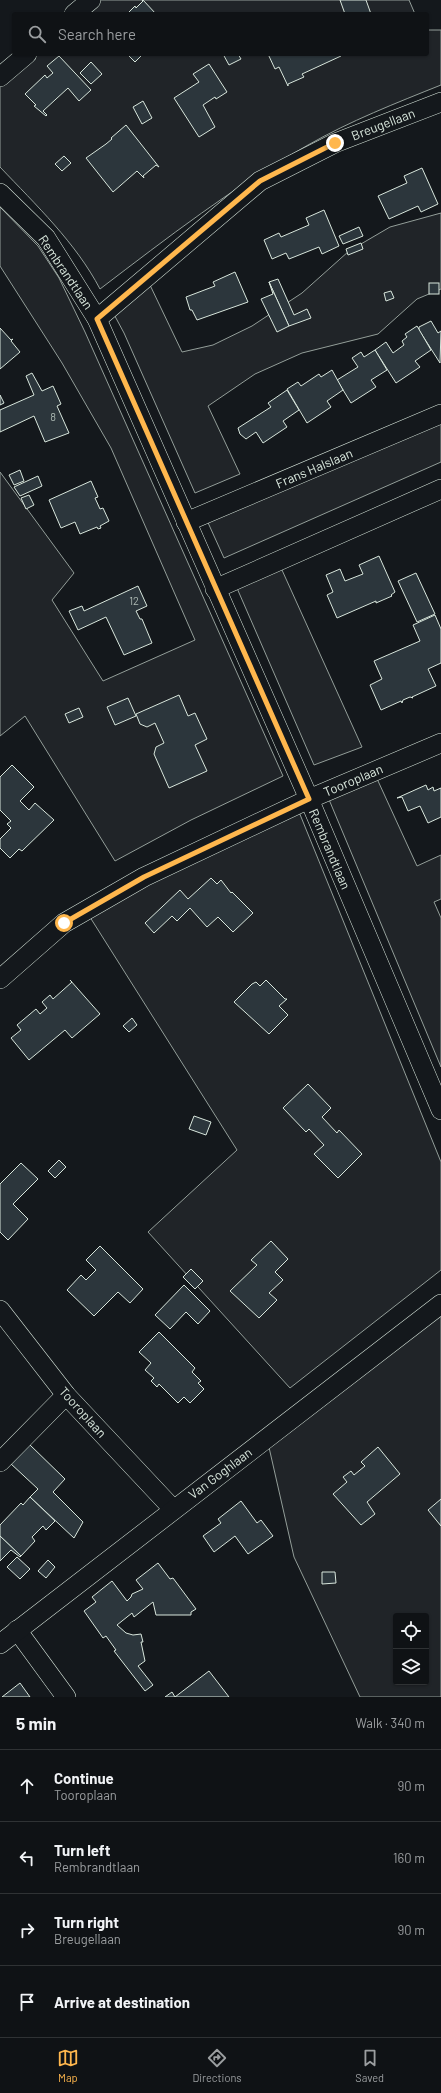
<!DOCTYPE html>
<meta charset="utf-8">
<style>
body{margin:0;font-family:Barlow,sans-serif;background:#181b1e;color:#f1f3f6}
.controls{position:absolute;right:12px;bottom:12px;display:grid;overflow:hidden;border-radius:4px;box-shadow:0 1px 3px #0004}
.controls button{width:36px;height:36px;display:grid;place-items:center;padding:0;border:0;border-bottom:1px solid #2f3234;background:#0f1215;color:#f1f3f6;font:20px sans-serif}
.stop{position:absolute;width:12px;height:12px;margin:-9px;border:3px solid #ffb74d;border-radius:50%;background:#fff}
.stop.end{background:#ffb74d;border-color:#fff;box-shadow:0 1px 4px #0008}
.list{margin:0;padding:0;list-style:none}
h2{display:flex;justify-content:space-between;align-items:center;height:52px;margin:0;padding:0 16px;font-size:17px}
h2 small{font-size:13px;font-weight:400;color:#9b9ea0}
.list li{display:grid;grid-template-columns:26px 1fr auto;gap:12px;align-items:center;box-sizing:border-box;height:72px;padding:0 16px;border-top:1px solid #2f3234}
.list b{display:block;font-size:15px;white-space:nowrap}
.list p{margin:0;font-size:13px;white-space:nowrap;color:#9b9ea0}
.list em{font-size:13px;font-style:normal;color:#9b9ea0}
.icon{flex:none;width:22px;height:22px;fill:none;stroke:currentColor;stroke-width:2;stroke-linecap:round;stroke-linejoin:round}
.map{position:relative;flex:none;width:441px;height:1697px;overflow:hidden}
.search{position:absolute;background:#0f1215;box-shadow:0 1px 3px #0004;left:12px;right:12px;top:12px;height:44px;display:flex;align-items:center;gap:10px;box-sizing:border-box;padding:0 14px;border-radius:4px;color:#9b9ea0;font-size:15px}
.sheet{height:340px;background:#0f1215}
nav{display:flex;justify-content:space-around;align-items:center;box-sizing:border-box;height:56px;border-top:1px solid #2f3234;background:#0f1215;font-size:11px;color:#9b9ea0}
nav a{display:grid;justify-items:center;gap:2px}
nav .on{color:#ffb74d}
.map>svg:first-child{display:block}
.green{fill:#202428;stroke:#939e99;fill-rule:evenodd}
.building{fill:#2c363c;stroke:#d8e6dc}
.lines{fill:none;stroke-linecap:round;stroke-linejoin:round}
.minor-casing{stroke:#d8e6dc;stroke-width:20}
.minor{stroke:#14181c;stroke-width:19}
.route{stroke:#ffb74d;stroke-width:5}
.labels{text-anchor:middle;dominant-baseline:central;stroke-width:3;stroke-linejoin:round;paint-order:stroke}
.number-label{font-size:11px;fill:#adbab4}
.street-label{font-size:13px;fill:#d8e6dc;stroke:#14181c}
</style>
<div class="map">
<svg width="441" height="1697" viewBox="0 0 441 1697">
<rect width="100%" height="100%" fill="#14181c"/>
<g class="green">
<polygon points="92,0 409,0 415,14 73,14"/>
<path d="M427,30H441V85C396,103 350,121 308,145C234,186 167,238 100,289C76,243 36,205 0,167V72L22,54H427Z"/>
<polygon points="0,207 38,246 59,278 85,332 283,776 191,820 115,861 25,716 0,736 0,472 74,573 52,600 103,681 195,640 111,448 62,363 0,266"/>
<polygon points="441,213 441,289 417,299 378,334 302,353 255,374 208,406 240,474 195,493 124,333 110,307 149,283 182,352 213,345 252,326 302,293 349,251 390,227"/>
<polygon points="441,414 441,462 224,558 205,516"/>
<polygon points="277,559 362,747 314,765 233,579"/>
<polygon points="373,770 417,866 441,855 441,899 434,902 441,918 441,1067 325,790"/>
<polygon points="297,807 441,1162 441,1270 290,1388 148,1232 237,1150 88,914"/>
<path d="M441,1309V1697H360L294,1557L268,1443ZM396,1616H426V1682H396Z"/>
</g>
<g class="building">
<polygon points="142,0 143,0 156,14 127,14 135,6 136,8 143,1"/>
<polygon points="340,0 366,0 371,14 345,14"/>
<polygon points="127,54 143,54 135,62"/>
<polygon points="223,54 238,54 241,59 229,65"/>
<polygon points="268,54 341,54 341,56 302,74 304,77 288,84 288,86 279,67 275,69"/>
<polygon points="59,56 91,90 79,101 68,88 43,111 47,115 46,116 34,106 36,105 25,94 45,75 47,78 53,73 47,66"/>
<polygon points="91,62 102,74 91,84 80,73"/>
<polygon points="209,64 227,92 216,99 215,97 203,105 215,127 199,137 174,98 199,82 193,74"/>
<polygon points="143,101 152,118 142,124 133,107"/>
<polygon points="126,125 159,167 156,165 143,176 144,178 137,171 113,192 86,158 106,144 112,139 111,138"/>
<polygon points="64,156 71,163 62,171 55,164"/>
<polygon points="422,168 438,204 421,212 418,206 389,219 378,196 407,183 404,176"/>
<polygon points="324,210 339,246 322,254 319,247 289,259 286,253 272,259 264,240 279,233 281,237 309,225 306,218"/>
<polygon points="359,227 363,236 343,244 339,236"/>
<polygon points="361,243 363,249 348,255 346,249"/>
<polygon points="235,272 248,302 197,320 192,310 190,310 186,297 215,286 213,282"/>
<polygon points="278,279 294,315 307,309 311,318 289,326 269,282"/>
<polygon points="269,282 289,326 277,332 261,299 273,294"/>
<rect x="429" y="283" width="10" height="11"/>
<polygon points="391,291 394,298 386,301 384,293"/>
<polygon points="431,321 438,333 441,331 440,363 419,330 419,327"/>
<polygon points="417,326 431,350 415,361 420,367 396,383 375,350 386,342 393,353 404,345 402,341 407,337 405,334"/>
<polygon points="0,328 11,340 13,339 11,341 20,352 0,369"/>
<polygon points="375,350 387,370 371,380 376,387 351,403 337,380 358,367 352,358 361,352 364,357"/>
<polygon points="332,370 343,390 327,401 331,407 307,423 287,389 298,382 301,386 319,374 321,377"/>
<polygon points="32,373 42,391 53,386 61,404 57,406 69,433 45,442 34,416 0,432 0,410 34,395 26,376"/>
<polygon points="287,390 299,410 283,421 287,427 263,443 256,432 246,439 240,434 238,428 271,407 268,403"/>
<polygon points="0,395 4,403 0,405"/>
<polygon points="20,470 24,481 14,485 9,475"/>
<polygon points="38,476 42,486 20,496 14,487"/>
<polygon points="91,481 98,497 95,498 100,509 103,508 109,521 100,526 101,528 98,529 97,527 80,534 75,522 61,528 49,500"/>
<polygon points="29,495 34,505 26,509 21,498"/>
<polygon points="379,556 395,592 391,595 392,596 376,603 376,601 337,618 327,595 333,592 326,575 340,569 345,581 363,574 359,565"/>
<polygon points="416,573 435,614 417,622 398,581"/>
<polygon points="138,586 147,606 136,611 140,619 142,619 152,643 124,655 106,617 78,630 69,611 82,606 84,611"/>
<polygon points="435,615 441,629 441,663 428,669 436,686 412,697 413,698 410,697 403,700 402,703 401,701 381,710 370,685 382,679 374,661 420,641 413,625"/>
<polygon points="179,695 188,716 195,713 207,739 195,745 207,771 169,788 154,754 156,747 164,743 155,723 147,727 140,724 136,714"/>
<polygon points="128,698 136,716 115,725 107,707"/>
<polygon points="79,708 83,717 69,723 65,714"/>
<polygon points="12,765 34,787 20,801 29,810 35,803 54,820 22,851 19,849 10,858 0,848 0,839 11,828 7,824 11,821 0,810 0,777"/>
<polygon points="426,785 428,790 433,787 434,791 441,788 441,817 428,823 420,806 408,811 402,797 397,798"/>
<polygon points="211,878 217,884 221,880 231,893 232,892 253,913 233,932 218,917 207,927 190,908 177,921 172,916 154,933 145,923 180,890 188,899"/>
<polygon points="70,980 100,1014 72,1038 65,1030 29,1060 11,1038 21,1030 17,1025 36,1009 40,1014 47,1008 42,1002 50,995 53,999 72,982"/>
<polygon points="266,980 285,999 287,999 279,1006 288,1015 269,1034 234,1002 252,984 256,982 260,986"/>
<polygon points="132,1018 137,1025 129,1032 123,1026"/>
<polygon points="308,1084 331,1108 322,1117 337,1133 339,1130 362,1154 338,1178 314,1154 324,1145 309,1129 306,1132 283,1108"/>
<polygon points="194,1116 211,1122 206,1135 189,1129"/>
<polygon points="59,1160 66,1167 55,1178 48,1171"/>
<polygon points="21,1163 38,1179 13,1204 28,1219 8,1240 0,1232 0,1184"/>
<polygon points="271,1241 288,1259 275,1272 283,1280 269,1293 277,1300 259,1318 230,1291 257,1265 251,1260"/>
<polygon points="100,1246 143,1289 130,1303 118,1292 94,1316 67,1290 81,1275 86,1280 96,1270 86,1260"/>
<polygon points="191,1269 203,1281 195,1289 183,1277"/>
<polygon points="184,1285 210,1311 198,1324 186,1312 170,1329 155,1315"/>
<polygon points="159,1332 195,1368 192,1372 201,1381 198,1383 204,1389 190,1403 184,1397 178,1403 159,1384 157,1387 151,1381 154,1378 145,1370 151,1363 139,1352"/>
<polygon points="29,1444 65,1479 53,1492 83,1522 74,1538 30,1497 38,1489 10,1463"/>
<polygon points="378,1447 400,1474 367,1502 375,1514 361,1525 333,1494 347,1482 343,1477 351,1471 354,1475 365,1466 361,1462"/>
<polygon points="30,1497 55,1521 46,1530 43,1526 32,1537 35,1541 21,1556 0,1536 0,1525 21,1503 23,1505"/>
<polygon points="441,1499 441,1526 428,1510"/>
<polygon points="241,1501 257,1523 261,1520 273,1536 248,1554 235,1536 214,1552 203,1536 221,1523 218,1519"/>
<polygon points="0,1536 21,1556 20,1557 11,1550 0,1561"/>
<polygon points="17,1557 30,1569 20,1579 7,1567"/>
<polygon points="48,1560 55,1567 46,1578 38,1571"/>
<polygon points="158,1563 170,1579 173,1578 196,1609 191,1612 191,1615 156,1615 153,1602 134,1617 132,1613 117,1625 126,1633 133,1635 141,1634 143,1642 141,1642 145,1661 138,1666 153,1685 145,1691 114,1651 116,1650 106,1636 103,1638 84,1611 96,1602 92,1597 112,1581 127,1601 131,1597 132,1594 143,1589 136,1580"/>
<polygon points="322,1572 335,1572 336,1583 322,1584"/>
<polygon points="209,1671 229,1697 165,1697 172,1692 175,1697"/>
<polygon points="20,1683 30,1697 2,1697"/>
</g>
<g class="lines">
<defs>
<g id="minor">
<polyline points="74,14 91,0"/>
<polyline points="0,77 27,54"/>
<polyline points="0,193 46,238 97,319 309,799 441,1110"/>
<polyline points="97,319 260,181 335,143 441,102"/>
<polyline points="186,522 441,414"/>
<polyline points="215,589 441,489"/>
<polyline points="0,979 64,923 144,877 309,799 441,743"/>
<polyline points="0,1310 66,1395 173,1509"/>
<polyline points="0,1462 66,1395"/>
<polyline points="17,1630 66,1697"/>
<polyline points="0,1644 441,1304"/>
</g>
</defs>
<use href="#minor" class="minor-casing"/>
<use href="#minor" class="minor"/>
</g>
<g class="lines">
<polyline class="route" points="64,923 144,877 309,799 97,319 260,181 335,143"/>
</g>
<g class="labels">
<g class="number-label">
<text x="53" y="416">8</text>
<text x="134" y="600">12</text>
</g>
<g class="street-label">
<text transform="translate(383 124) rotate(-21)">Breugellaan</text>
<text transform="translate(66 272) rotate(56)">Rembrandtlaan</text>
<text transform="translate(314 468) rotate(-23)">Frans Halslaan</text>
<text transform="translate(353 780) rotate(-23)">Tooroplaan</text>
<text transform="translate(330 849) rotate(67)">Rembrandtlaan</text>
<text transform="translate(83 1412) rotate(48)">Tooroplaan</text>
<text transform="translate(220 1473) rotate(-37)">Van Goghlaan</text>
</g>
</g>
</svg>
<div class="controls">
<button><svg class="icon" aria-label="locate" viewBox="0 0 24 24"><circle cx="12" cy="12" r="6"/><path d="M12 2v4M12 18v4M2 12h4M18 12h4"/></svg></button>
<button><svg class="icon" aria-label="layers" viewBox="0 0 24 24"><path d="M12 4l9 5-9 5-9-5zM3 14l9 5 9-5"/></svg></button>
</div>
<div class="stop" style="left:64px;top:923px"></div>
<div class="stop end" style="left:335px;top:143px"></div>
<div class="search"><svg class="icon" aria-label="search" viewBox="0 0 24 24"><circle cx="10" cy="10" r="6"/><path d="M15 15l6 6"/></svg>Search here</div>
</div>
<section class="sheet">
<h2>5 min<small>Walk · 340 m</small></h2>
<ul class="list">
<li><svg class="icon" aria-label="ahead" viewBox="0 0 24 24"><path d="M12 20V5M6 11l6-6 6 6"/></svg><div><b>Continue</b><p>Tooroplaan</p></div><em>90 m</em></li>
<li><svg class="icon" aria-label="left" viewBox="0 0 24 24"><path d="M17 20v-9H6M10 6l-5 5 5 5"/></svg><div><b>Turn left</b><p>Rembrandtlaan</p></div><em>160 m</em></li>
<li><svg class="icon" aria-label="right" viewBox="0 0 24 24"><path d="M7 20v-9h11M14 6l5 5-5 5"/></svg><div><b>Turn right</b><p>Breugellaan</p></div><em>90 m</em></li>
<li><svg class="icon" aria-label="arrive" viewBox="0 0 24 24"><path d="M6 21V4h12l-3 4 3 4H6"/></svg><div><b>Arrive at destination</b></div></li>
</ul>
</section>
<nav>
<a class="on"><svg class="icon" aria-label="map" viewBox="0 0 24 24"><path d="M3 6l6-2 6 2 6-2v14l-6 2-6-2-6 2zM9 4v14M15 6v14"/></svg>Map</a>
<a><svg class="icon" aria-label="directions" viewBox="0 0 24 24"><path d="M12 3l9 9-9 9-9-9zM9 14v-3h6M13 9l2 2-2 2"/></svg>Directions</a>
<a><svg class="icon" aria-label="saved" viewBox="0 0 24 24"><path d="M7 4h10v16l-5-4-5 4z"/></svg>Saved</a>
</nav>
